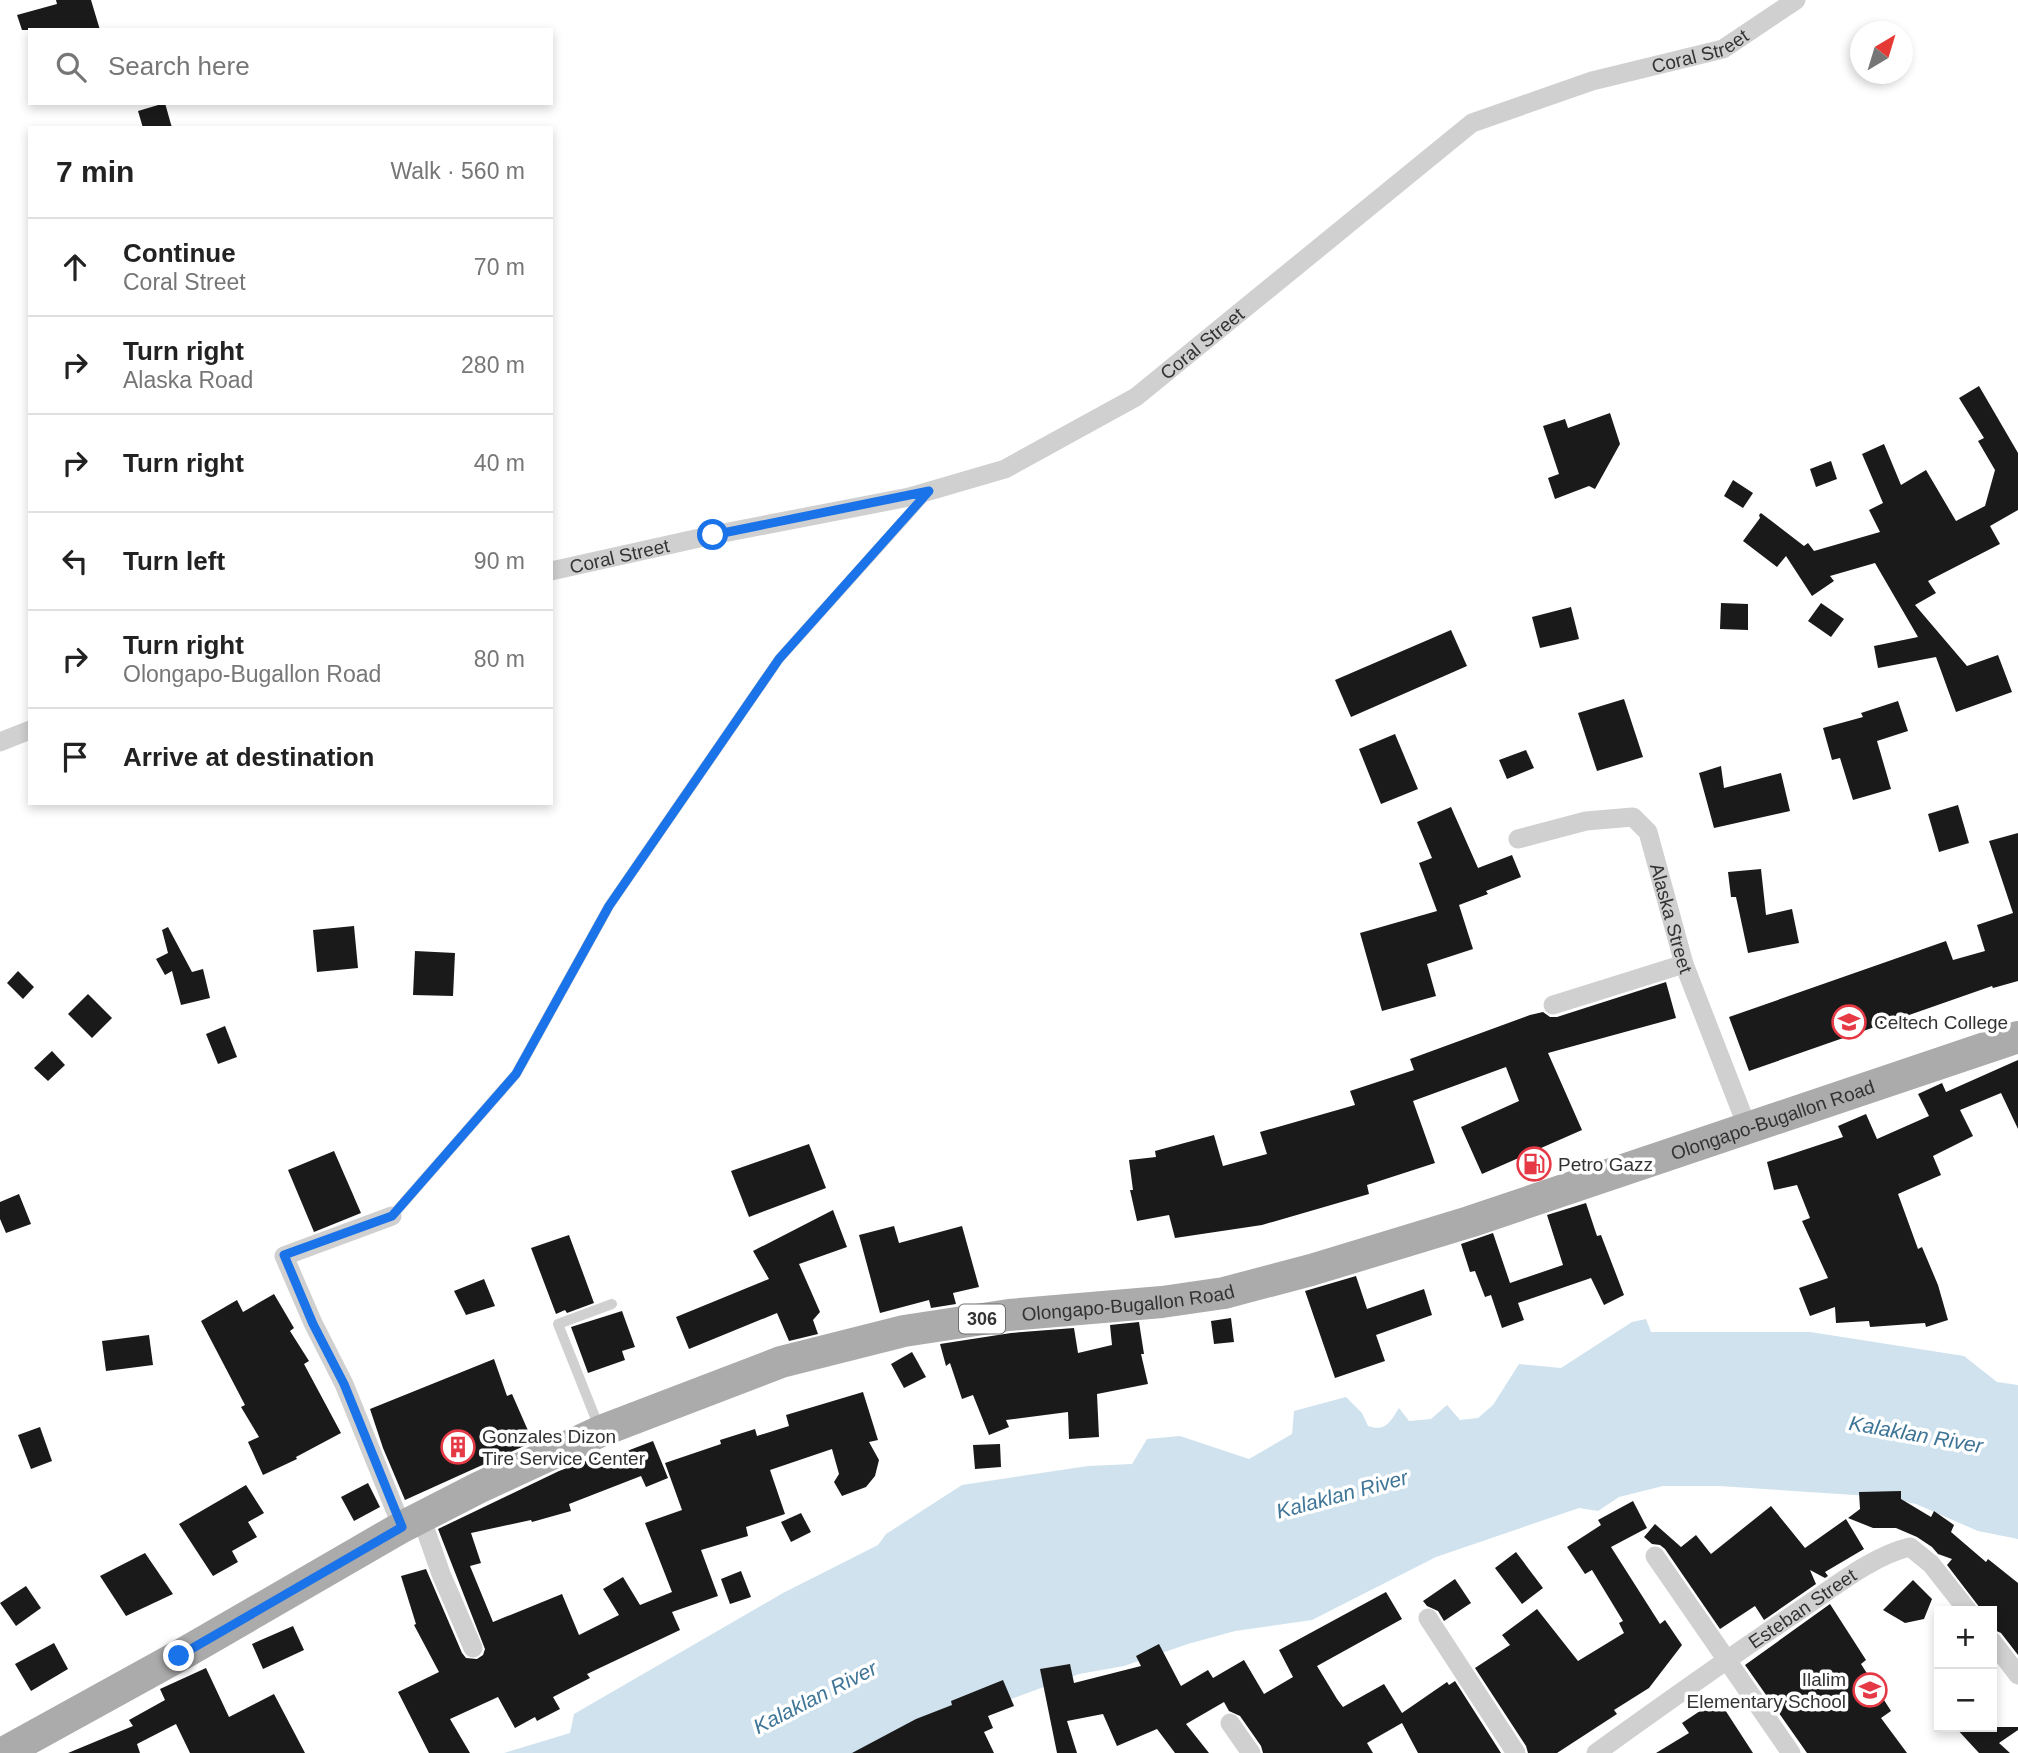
<!DOCTYPE html>
<meta charset="utf-8">
<style>
body{margin:0;font-family:Helvetica,sans-serif;background:#f6f6f6;color:#222}
.controls{position:absolute;right:21px;bottom:21px;display:grid;overflow:hidden;border-radius:0px;box-shadow:0 4px 10px #0003}
.controls button{width:63px;height:63px;display:grid;place-items:center;padding:0;border:0;border-bottom:2px solid #e0e0e0;background:#fff;color:#222;font:35px sans-serif}
.compass{position:absolute;left:1850px;top:21px;width:63px;height:63px;border-radius:50%;background:#fff;box-shadow:0 4px 10px #0003;rotate:38deg}
.stop{position:absolute;width:21px;height:21px;margin:-16px;border:5px solid #1a73e8;border-radius:50%;background:#fff}
.stop.end{background:#1a73e8;border-color:#fff;box-shadow:0 2px 7px #0008}
.list{margin:0;padding:0;list-style:none}
h2{display:flex;justify-content:space-between;align-items:center;height:91px;margin:0;padding:0 28px;font-size:30px}
h2 small{font-size:23px;font-weight:400;color:#767676}
.list li{display:grid;grid-template-columns:46px 1fr auto;gap:21px;align-items:center;box-sizing:border-box;height:98px;padding:0 28px;border-top:2px solid #e0e0e0}
.list b{display:block;font-size:26px;white-space:nowrap}
.list p{margin:0;font-size:23px;white-space:nowrap;color:#767676}
.list em{font-size:23px;font-style:normal;color:#767676}
.icon{flex:none;width:38px;height:38px;fill:none;stroke:currentColor;stroke-width:2;stroke-linecap:round;stroke-linejoin:round}
.map{position:relative;flex:none;width:2018px;height:1753px;overflow:hidden}
.search{position:absolute;background:#fff;box-shadow:0 4px 10px #0003;left:28px;top:28px;width:525px;height:77px;display:flex;align-items:center;gap:18px;box-sizing:border-box;padding:0 24px;border-radius:0px;color:#767676;font-size:26px}
.panel{position:absolute;background:#fff;box-shadow:0 4px 10px #0003;left:28px;top:126px;width:525px;height:679px;border-radius:0px}
.map>svg:first-child{display:block}
.water{fill:#cfe2ee}
.building{fill:#1a1a1a}
.lines{fill:none;stroke-linecap:round;stroke-linejoin:round}
.lane{stroke:#d0d0d0;stroke-width:10}
.street{stroke:#d0d0d0;stroke-width:19}
.primary{stroke:#ababab;stroke-width:32}
.route{stroke:#1a73e8;stroke-width:9}
.labels{text-anchor:middle;dominant-baseline:central;stroke-width:7;stroke-linejoin:round;paint-order:stroke}
.shield{fill:#fff;stroke:#707070;stroke-width:2}
.shield-label{font-size:18px;font-weight:bold;fill:#333}
.street-label{font-size:19px;fill:#333;stroke:#fff}
.poi-label{font-size:19px;fill:#333;stroke:#fff;text-anchor:start}
.water-label{font-size:21px;font-style:italic;fill:#3f7597;stroke:#fff}
</style>
<div class="map">
<svg width="2018" height="1753" viewBox="0 0 2018 1753">
<rect width="100%" height="100%" fill="#fff"/>
<path class="water" d="M1646,1319L1651,1332H1810L1964,1356L1997,1382L2018,1385V1539L1978,1531L1916,1504L1885,1497L1719,1486H1663L1619,1497L1598,1511L1579,1508L1436,1557L1312,1620L1235,1631L1188,1644L1124,1666L1079,1674L962,1717L895,1753H504L570,1733L574,1714L783,1593L878,1545L886,1534L962,1485L1088,1466L1132,1464L1147,1439L1180,1436L1249,1459L1292,1434L1294,1411L1346,1397L1362,1413L1368,1426C1386,1432 1390,1422 1399,1408L1409,1421L1431,1419L1447,1405L1460,1420L1478,1418L1493,1405L1519,1364L1561,1368L1632,1322Z"/>
<g class="building">
<polygon points="56,0 91,0 100,30 22,30 17,15 57,4"/>
<polygon points="165,103 172,128 143,128 138,111"/>
<polygon points="1979,386 2018,453 2018,510 1990,526 2000,544 1928,581 1936,593 1915,605 1967,666 1998,655 2012,692 1956,712 1936,657 1878,668 1874,646 1918,637 1875,563 1830,576 1834,581 1812,596 1786,556 1777,567 1743,541 1760,518 1759,515 1761,513 1804,546 1808,543 1814,551 1880,532 1869,510 1883,503 1862,454 1884,444 1901,485 1926,470 1956,521 1985,506 1995,470 1978,441 1984,438 1959,398"/>
<polygon points="1610,413 1620,444 1595,489 1589,486 1555,499 1548,478 1559,474 1543,426 1565,419 1568,428"/>
<polygon points="1831,461 1837,479 1816,487 1810,469"/>
<polygon points="1733,480 1753,493 1743,508 1724,496"/>
<polygon points="1721,603 1748,604 1748,630 1720,629"/>
<polygon points="1821,603 1844,619 1831,637 1808,621"/>
<polygon points="1571,607 1579,639 1540,648 1532,617"/>
<polygon points="1451,630 1467,666 1351,717 1335,680"/>
<polygon points="1624,699 1643,757 1597,771 1578,713"/>
<polygon points="1898,701 1908,731 1877,741 1891,789 1853,800 1840,758 1832,760 1823,728 1863,717 1861,713"/>
<polygon points="1395,734 1418,789 1381,804 1359,749"/>
<polygon points="1526,750 1534,768 1507,779 1499,760"/>
<polygon points="1721,766 1724,788 1781,773 1790,811 1714,828 1699,773"/>
<polygon points="1958,805 1969,843 1939,852 1928,814"/>
<polygon points="1451,807 1478,868 1512,855 1521,877 1486,891 1488,894 1459,905 1473,949 1427,964 1436,996 1382,1011 1360,933 1437,911 1419,863 1432,858 1417,822"/>
<polygon points="2018,833 2018,981 1993,988 1992,986 1749,1071 1729,1017 1946,941 1953,960 1985,951 1977,925 2013,913 1989,841"/>
<polygon points="1761,869 1766,915 1792,909 1799,943 1748,953 1736,897 1731,897 1728,872"/>
<polygon points="354,926 358,968 317,972 313,930"/>
<polygon points="168,927 192,972 203,969 210,998 181,1005 172,971 165,975 156,959 168,953 162,930"/>
<polygon points="415,951 455,953 453,996 413,995"/>
<polygon points="18,971 34,987 23,999 7,983"/>
<polygon points="1666,982 1676,1018 1548,1053 1582,1130 1482,1174 1461,1127 1519,1101 1506,1067 1413,1101 1435,1163 1367,1185 1369,1194 1262,1225 1175,1238 1169,1215 1137,1221 1130,1190 1133,1190 1129,1160 1156,1157 1155,1151 1214,1135 1223,1166 1267,1154 1260,1132 1355,1105 1350,1091 1414,1070 1410,1059 1530,1015 1543,1012 1550,1017 1557,1017"/>
<polygon points="88,994 112,1018 92,1038 68,1014"/>
<polygon points="225,1026 237,1057 218,1064 206,1034"/>
<polygon points="52,1051 65,1065 48,1081 34,1068"/>
<polygon points="2018,1060 2018,1129 2001,1093 1960,1110 1973,1136 1933,1156 1941,1175 1898,1194 1918,1249 1922,1247 1938,1285 1948,1320 1926,1327 1925,1323 1870,1327 1869,1321 1836,1323 1835,1307 1810,1316 1799,1288 1828,1278 1802,1221 1810,1218 1797,1185 1774,1190 1767,1162 1843,1137 1838,1126 1866,1114 1877,1139 1929,1116 1918,1094 1942,1083 1946,1092"/>
<polygon points="809,1144 826,1188 749,1217 731,1171"/>
<polygon points="334,1151 361,1213 314,1232 288,1170"/>
<polygon points="19,1194 31,1224 6,1233 0,1219 0,1202"/>
<polygon points="1586,1203 1597,1236 1601,1235 1624,1295 1604,1305 1591,1278 1518,1303 1524,1320 1502,1328 1491,1295 1485,1297 1475,1271 1470,1272 1461,1244 1493,1233 1510,1283 1563,1265 1547,1215"/>
<polygon points="833,1210 847,1247 799,1264 820,1312 813,1320 818,1334 789,1341 777,1313 689,1349 676,1317 769,1279 753,1251"/>
<polygon points="894,1226 899,1243 962,1226 979,1287 953,1293 956,1304 931,1308 929,1300 880,1313 859,1235"/>
<polygon points="569,1235 594,1303 567,1313 565,1310 556,1314 531,1248"/>
<polygon points="1356,1276 1367,1309 1424,1289 1432,1315 1376,1335 1385,1361 1335,1378 1305,1291"/>
<polygon points="484,1279 495,1306 466,1315 454,1291"/>
<polygon points="274,1294 294,1328 290,1331 309,1361 304,1364 341,1433 296,1457 297,1459 263,1475 248,1442 259,1437 241,1407 245,1405 201,1321 237,1300 243,1312"/>
<polygon points="622,1311 635,1347 622,1351 625,1360 588,1373 571,1327"/>
<polygon points="1231,1318 1234,1342 1214,1344 1211,1321"/>
<polygon points="1139,1322 1144,1354 1141,1354 1148,1384 1097,1394 1099,1437 1069,1439 1068,1412 1006,1420 1009,1427 989,1435 973,1395 962,1399 950,1363 946,1366 940,1344 1011,1333 1074,1328 1078,1353 1112,1345 1110,1325"/>
<polygon points="149,1335 153,1365 106,1371 102,1341"/>
<polygon points="912,1352 926,1377 904,1388 891,1364"/>
<polygon points="494,1359 507,1396 512,1394 533,1442 405,1500 383,1448 370,1409"/>
<polygon points="863,1392 878,1440 869,1442 879,1460 875,1476 866,1487 842,1496 834,1482 839,1474 832,1449 770,1470 785,1514 746,1527 748,1536 701,1550 718,1596 672,1612 680,1630 587,1674 590,1678 553,1697 560,1709 537,1721 535,1717 515,1728 498,1697 450,1719 470,1753 429,1753 398,1692 439,1672 414,1625 416,1624 401,1576 426,1569 462,1653 466,1658 477,1659 483,1655 485,1649 438,1529 559,1471 599,1456 601,1461 653,1441 668,1478 646,1487 641,1476 569,1504 571,1511 532,1522 531,1520 471,1533 481,1563 470,1566 493,1622 562,1594 579,1635 619,1615 603,1589 623,1577 640,1605 672,1592 645,1523 682,1510 665,1463 721,1444 720,1440 755,1429 757,1436 789,1426 786,1415"/>
<polygon points="40,1427 52,1461 31,1469 18,1435"/>
<polygon points="1000,1444 1001,1467 975,1469 973,1445"/>
<polygon points="368,1483 380,1507 354,1521 341,1497"/>
<polygon points="246,1485 264,1513 248,1522 257,1537 232,1551 238,1562 213,1576 179,1524"/>
<polygon points="1901,1491 1901,1499 1931,1517 1934,1511 1954,1525 1951,1532 1986,1562 1988,1559 2018,1583 2018,1655 2001,1633 1992,1629 1992,1611 1983,1611 1980,1608 1947,1565 1952,1559 1938,1554 1932,1547 1917,1537 1896,1528 1873,1528 1848,1518 1860,1509 1859,1492"/>
<polygon points="1633,1501 1647,1528 1611,1547 1660,1624 1665,1620 1682,1645 1649,1688 1614,1710 1617,1714 1557,1753 1528,1753 1526,1746 1475,1668 1510,1645 1502,1635 1537,1609 1578,1661 1624,1633 1619,1623 1623,1621 1592,1570 1585,1574 1567,1547 1601,1525 1598,1520"/>
<polygon points="1771,1506 1805,1548 1846,1519 1864,1549 1825,1572 1828,1576 1825,1578 1810,1570 1816,1584 1764,1620 1755,1606 1720,1629 1665,1549 1660,1545 1652,1544 1644,1537 1655,1524 1681,1547 1696,1535 1711,1554"/>
<polygon points="801,1513 811,1532 791,1542 781,1522"/>
<polygon points="1516,1552 1543,1588 1522,1604 1495,1568"/>
<polygon points="145,1553 173,1594 126,1616 100,1576"/>
<polygon points="741,1571 751,1597 730,1604 721,1579"/>
<polygon points="1455,1579 1471,1603 1444,1621 1438,1611 1427,1606 1423,1601"/>
<polygon points="1913,1580 1932,1599 1924,1619 1905,1623 1883,1610"/>
<polygon points="26,1586 41,1608 16,1626 0,1603"/>
<polygon points="1386,1592 1402,1619 1317,1666 1337,1699 1343,1707 1384,1684 1402,1713 1447,1682 1449,1685 1455,1681 1501,1753 1418,1753 1402,1723 1367,1743 1373,1753 1263,1753 1261,1746 1240,1716 1229,1711 1224,1702 1186,1724 1209,1753 1175,1753 1157,1729 1117,1746 1103,1714 1067,1721 1077,1753 1057,1753 1040,1669 1070,1664 1074,1683 1141,1666 1136,1656 1159,1644 1181,1686 1208,1670 1213,1678 1244,1660 1264,1694 1293,1677 1279,1650"/>
<polygon points="1830,1604 1866,1660 1861,1664 1891,1711 1881,1718 1907,1753 1807,1753 1745,1665"/>
<polygon points="293,1626 304,1650 263,1669 252,1644"/>
<polygon points="54,1643 68,1669 31,1691 15,1664"/>
<polygon points="206,1668 229,1717 274,1694 305,1753 190,1753 176,1724 137,1744 140,1753 68,1753 133,1726 129,1720 165,1700 160,1689"/>
<polygon points="1003,1680 1014,1706 988,1716 993,1728 984,1732 994,1753 852,1753 916,1719 952,1705 951,1701"/>
<polygon points="1718,1699 1753,1753 1656,1753 1689,1733 1682,1723"/>
<polygon points="1955,1727 2018,1727 2018,1730 1999,1743 2010,1753 1979,1753"/>
</g>
<g class="lines">
<g class="lane">
<polyline points="392,1216 516,1074 609,906 779,659 925,496"/>
<polyline points="599,1427 558,1324 612,1304"/>
</g>
<g class="street">
<path id="s1" d="M551,571L713,535L909,497L1005,469L1136,397L1472,123L1592,81L1723,49L1796,0"/>
<polyline points="0,742 30,730"/>
<path id="s2" d="M1518,839L1586,821L1633,817L1648,832L1684,964L1748,1129"/>
<polyline points="1553,1005 1684,964"/>
<polyline points="392,1216 284,1256 313,1323 344,1384 402,1527"/>
<polyline points="421,1517 441,1574 473,1648"/>
<polyline points="1655,1556 1791,1753"/>
<polyline points="1428,1618 1516,1753"/>
<polyline points="1992,1641 2018,1675"/>
<polyline points="1230,1723 1251,1753"/>
<path id="s3" d="M1596,1753C1664,1704 1733,1655 1803,1608C1834,1587 1874,1555 1910,1547L1931,1564L1968,1611"/>
</g>
<path class="primary" id="s4" d="M3,1753L179,1656L402,1527L478,1488L601,1431L781,1362L904,1331L1009,1315L1162,1302L1224,1293L1311,1270L1469,1222L2018,1037"/>
</g>
<g class="lines">
<polyline class="route" points="179,1656 402,1527 344,1384 313,1324 284,1255 392,1216 516,1074 609,906 779,659 929,491 713,535"/>
</g>
<defs>
<symbol id="university-ring" viewBox="-11 -11 22 22"><circle r="9.5" fill="#fff" stroke="#e63946" stroke-width="1.5"/><path d="M0-5L7-2L0 1L-7-2ZM-4 1L0 2.5L4 1V4Q0 6-4 4Z" fill="#e63946"/></symbol>
<symbol id="fuel-ring" viewBox="-11 -11 22 22"><circle r="9.5" fill="#fff" stroke="#e63946" stroke-width="1.5"/><path d="M-5.5-6h7V0h2V4h1.3V-2.5L3-4.5l.8-.8L6-3V5H2.5V1h-1V6h-7ZM-4.2-4.7v3.2H.2V-4.7Z" fill="#e63946"/></symbol>
<symbol id="building-ring" viewBox="-11 -11 22 22"><circle r="9.5" fill="#fff" stroke="#e63946" stroke-width="1.5"/><path d="M-4-6H4V6H1V3H-1V6H-4ZM-2.5-4.3h1.7v1.8h-1.7ZM.8-4.3h1.7v1.8H.8ZM-2.5-1h1.7V.8h-1.7ZM.8-1h1.7V.8H.8Z" fill="#e63946"/></symbol>
<symbol id="school-ring" viewBox="-11 -11 22 22"><circle r="9.5" fill="#fff" stroke="#e63946" stroke-width="1.5"/><path d="M0-5L7-2L0 1L-7-2ZM-4 1L0 2.5L4 1V4Q0 6-4 4Z" fill="#e63946"/></symbol>
</defs>
<g fill-rule="evenodd">
<use href="#university-ring" x="1830" y="1003" width="38" height="38"/>
<use href="#fuel-ring" x="1515" y="1145" width="38" height="38"/>
<use href="#building-ring" x="439" y="1428" width="38" height="38"/>
<use href="#school-ring" x="1851" y="1671" width="38" height="38"/>
</g>
<g class="labels">
<rect class="shield" x="959" y="1304.5" width="46" height="29" rx="5"/>
<g class="shield-label">
<text x="982" y="1319">306</text>
</g>
<g class="street-label">
<text stroke="none"><textPath href="#s1" startOffset="1288">Coral Street</textPath></text>
<text stroke="none"><textPath href="#s1" startOffset="700">Coral Street</textPath></text>
<text stroke="none"><textPath href="#s1" startOffset="70">Coral Street</textPath></text>
<text stroke="none"><textPath href="#s2" startOffset="228">Alaska Street</textPath></text>
<text stroke="none"><textPath href="#s4" startOffset="1897">Olongapo-Bugallon Road</textPath></text>
<text stroke="none"><textPath href="#s4" startOffset="1225">Olongapo-Bugallon Road</textPath></text>
<text stroke="none"><textPath href="#s3" startOffset="252">Esteban Street</textPath></text>
</g>
<g class="poi-label">
<text x="1874" y="1022">Celtech College</text>
<text x="1558" y="1164">Petro Gazz</text>
<text x="482" y="1436">Gonzales Dizon<tspan x="482" dy="22">Tire Service Center</tspan></text>
<text x="1846" y="1679" text-anchor="end">Ilalim<tspan x="1846" dy="22">Elementary School</tspan></text>
</g>
<g class="water-label">
<text transform="translate(1916 1434) rotate(10)">Kalaklan River</text>
<text transform="translate(1342 1494) rotate(-15)">Kalaklan River</text>
<text transform="translate(815 1697) rotate(-27)">Kalaklan River</text>
</g>
</g>
</svg>
<div class="controls">
<button>+</button>
<button>−</button>
</div>
<svg class="compass" viewBox="-18 -18 36 36"><path d="M0-13l5 13h-10z" fill="#e53935"/><path d="M0 13l5-13h-10z" fill="#767676"/></svg>
<div class="stop" style="left:713px;top:535px"></div>
<div class="stop end" style="left:179px;top:1656px"></div>
<div class="search"><svg class="icon" aria-label="search" viewBox="0 0 24 24"><circle cx="10" cy="10" r="6"/><path d="M15 15l6 6"/></svg>Search here</div>
<section class="panel">
<h2>7 min<small>Walk · 560 m</small></h2>
<ul class="list">
<li><svg class="icon" aria-label="ahead" viewBox="0 0 24 24"><path d="M12 20V5M6 11l6-6 6 6"/></svg><div><b>Continue</b><p>Coral Street</p></div><em>70 m</em></li>
<li><svg class="icon" aria-label="right" viewBox="0 0 24 24"><path d="M7 20v-9h11M14 6l5 5-5 5"/></svg><div><b>Turn right</b><p>Alaska Road</p></div><em>280 m</em></li>
<li><svg class="icon" aria-label="right" viewBox="0 0 24 24"><path d="M7 20v-9h11M14 6l5 5-5 5"/></svg><div><b>Turn right</b></div><em>40 m</em></li>
<li><svg class="icon" aria-label="left" viewBox="0 0 24 24"><path d="M17 20v-9H6M10 6l-5 5 5 5"/></svg><div><b>Turn left</b></div><em>90 m</em></li>
<li><svg class="icon" aria-label="right" viewBox="0 0 24 24"><path d="M7 20v-9h11M14 6l5 5-5 5"/></svg><div><b>Turn right</b><p>Olongapo-Bugallon Road</p></div><em>80 m</em></li>
<li><svg class="icon" aria-label="arrive" viewBox="0 0 24 24"><path d="M6 21V4h12l-3 4 3 4H6"/></svg><div><b>Arrive at destination</b></div></li>
</ul>
</section>
</div>
